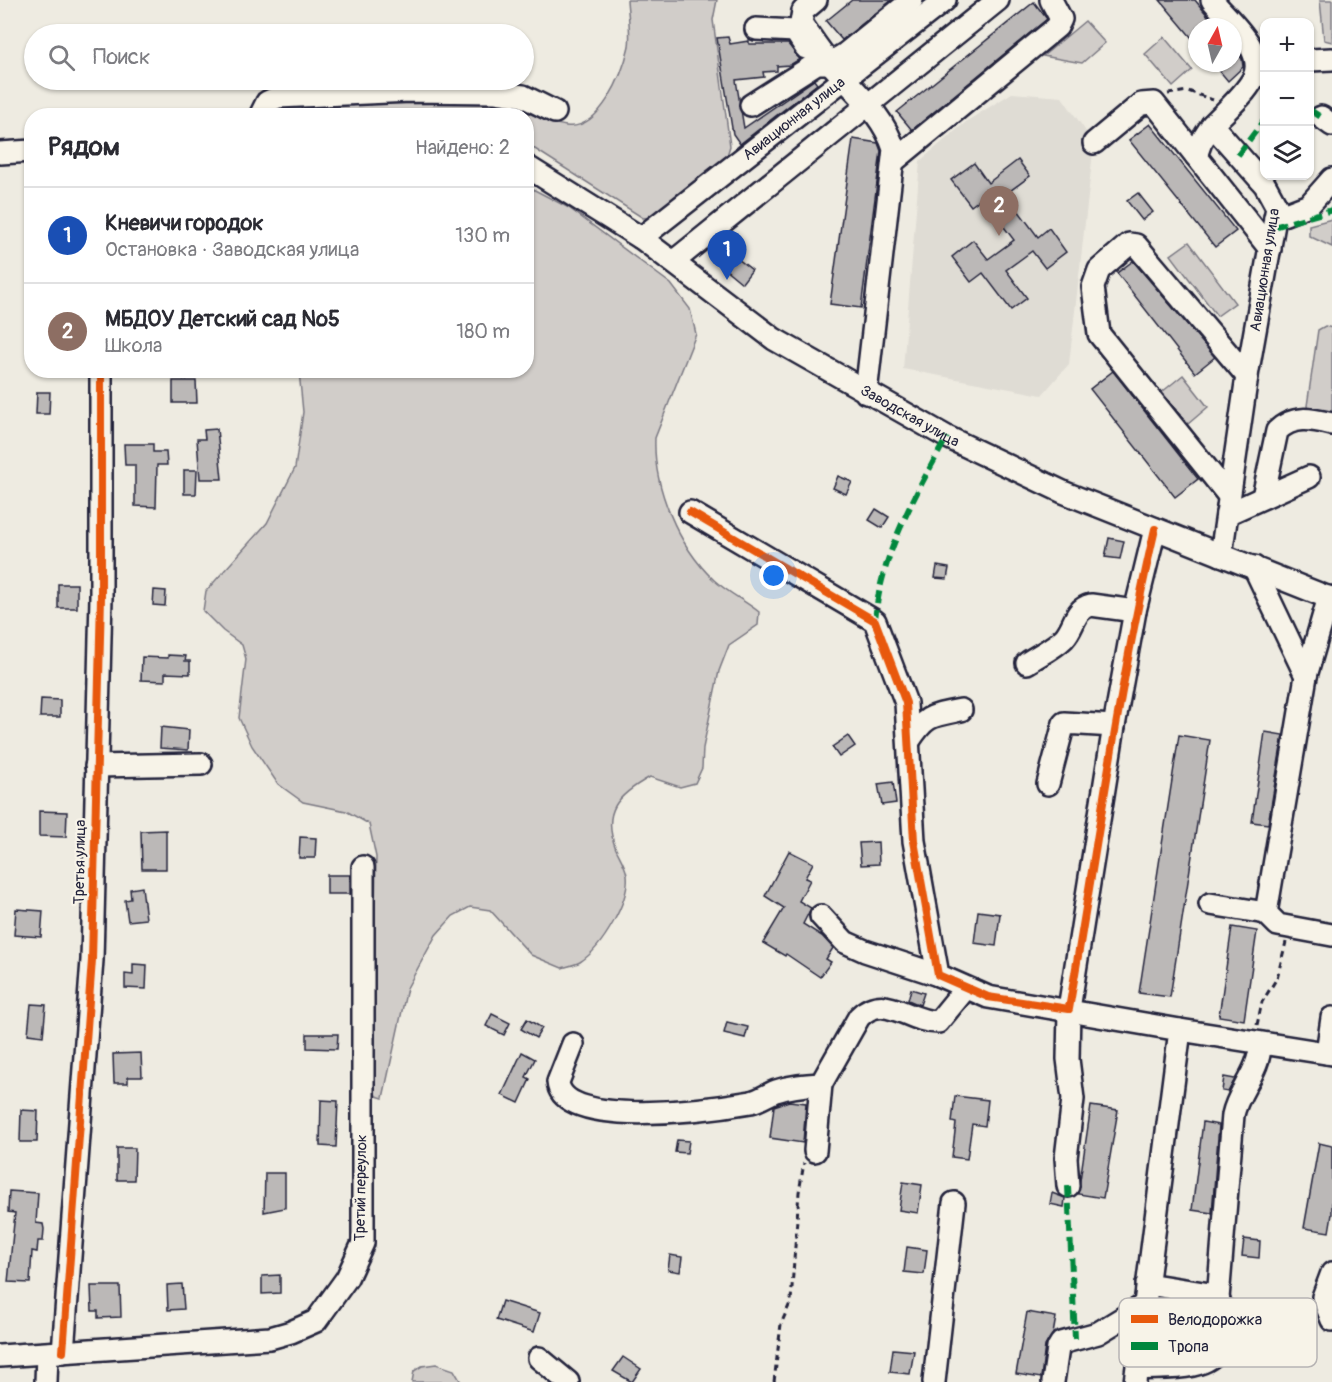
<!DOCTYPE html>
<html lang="ru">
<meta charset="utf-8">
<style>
body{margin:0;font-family:Pangolin,sans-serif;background:#f7f7f7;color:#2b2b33}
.controls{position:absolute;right:18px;top:18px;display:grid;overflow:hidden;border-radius:12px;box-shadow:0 2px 4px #0004}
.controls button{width:54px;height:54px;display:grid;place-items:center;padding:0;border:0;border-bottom:2px solid #e1e1e2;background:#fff;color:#2b2b33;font:30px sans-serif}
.compass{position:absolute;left:1188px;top:18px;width:54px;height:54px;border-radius:50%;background:#fff;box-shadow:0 2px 4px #0004;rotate:8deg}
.you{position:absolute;left:774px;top:576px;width:21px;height:21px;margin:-15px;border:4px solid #fff;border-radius:50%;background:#1a73e8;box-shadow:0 0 0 9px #1a73e833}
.badge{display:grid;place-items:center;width:39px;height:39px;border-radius:50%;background:#1a73e8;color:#fff;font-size:20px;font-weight:700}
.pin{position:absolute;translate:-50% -50px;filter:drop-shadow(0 2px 3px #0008)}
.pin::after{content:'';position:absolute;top:32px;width:21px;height:18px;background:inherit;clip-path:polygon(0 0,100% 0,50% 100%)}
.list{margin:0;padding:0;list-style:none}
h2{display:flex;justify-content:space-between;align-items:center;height:78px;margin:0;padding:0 24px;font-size:26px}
h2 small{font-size:20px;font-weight:400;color:#7c7c81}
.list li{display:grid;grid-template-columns:39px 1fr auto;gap:18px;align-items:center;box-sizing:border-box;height:96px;padding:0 24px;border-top:2px solid #e1e1e2}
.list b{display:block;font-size:22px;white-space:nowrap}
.list p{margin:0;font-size:20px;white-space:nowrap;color:#7c7c81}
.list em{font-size:20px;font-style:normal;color:#7c7c81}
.icon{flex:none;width:33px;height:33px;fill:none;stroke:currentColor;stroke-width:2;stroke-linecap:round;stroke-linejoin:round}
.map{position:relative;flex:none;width:1332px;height:1382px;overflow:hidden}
.search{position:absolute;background:#fff;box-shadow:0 2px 4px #0004;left:24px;top:24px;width:510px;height:66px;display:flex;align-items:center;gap:15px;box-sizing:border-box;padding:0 21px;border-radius:33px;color:#7c7c81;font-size:22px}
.panel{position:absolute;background:#fff;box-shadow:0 2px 4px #0004;left:24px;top:108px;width:510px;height:270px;border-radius:24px}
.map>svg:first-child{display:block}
.built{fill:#dfdcd4}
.green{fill:#d1cdc9;stroke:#7a7882;stroke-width:1.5}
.building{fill:#bbb8b7;stroke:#22223b;stroke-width:1.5}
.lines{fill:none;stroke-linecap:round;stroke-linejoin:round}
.minor-casing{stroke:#22223b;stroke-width:26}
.path{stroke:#22223b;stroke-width:3;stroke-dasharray:6 4.5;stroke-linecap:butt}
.minor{stroke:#f7f3e8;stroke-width:21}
.quiet{stroke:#00873e;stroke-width:6;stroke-dasharray:12 6;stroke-linecap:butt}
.cycleway-casing{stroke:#f7f3e8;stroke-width:11}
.cycleway{stroke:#e8590c;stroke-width:8}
.labels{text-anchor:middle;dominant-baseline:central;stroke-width:4.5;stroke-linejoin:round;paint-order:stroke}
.street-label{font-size:15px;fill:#22223b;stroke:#f7f3e8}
.key{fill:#f7f3e8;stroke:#b7b4b4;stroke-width:1.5}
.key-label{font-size:16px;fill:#22223b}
</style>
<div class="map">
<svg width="1332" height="1382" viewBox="0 0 1332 1382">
<rect width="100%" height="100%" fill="#eeebe1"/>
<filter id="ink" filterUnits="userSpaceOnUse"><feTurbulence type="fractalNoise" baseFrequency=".0167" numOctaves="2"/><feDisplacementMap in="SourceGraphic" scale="12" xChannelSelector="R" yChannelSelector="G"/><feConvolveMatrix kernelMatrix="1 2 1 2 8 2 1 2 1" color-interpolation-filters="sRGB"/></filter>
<g filter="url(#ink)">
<polygon class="built" points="1012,93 1062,97 1094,143 1069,364 1042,395 903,369 920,161 967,121"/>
<g class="green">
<path d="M627,0H717L713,20L730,146L726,159L655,217L643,218L527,144L526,116L273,114V106L282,104L496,103C523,106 541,123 566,126C600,131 623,74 629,46C631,32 628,15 627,0Z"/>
<polygon points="1320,0 1332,0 1332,42 1324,40"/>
<polygon points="1085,21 1105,43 1082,63 1043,56"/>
<polygon points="1164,37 1192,70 1173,87 1145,54"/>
<path d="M527,186L569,208L671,284L690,309L696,334L655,438C653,487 678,546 714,580C727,592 745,601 759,612L758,625L729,645L719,671L703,748L702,768L695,783L680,787L650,777C618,795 601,811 616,849C620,857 626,867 627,875C630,901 602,948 580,962C575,965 568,966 562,968L531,955L490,910L470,907L453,916L436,935L407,988L383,1098L376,1096L372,1084L376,857L369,824L346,811L303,802L278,784L252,746L239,718L246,659L242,645L223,631L203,611L206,591L267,523L295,468L303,412L299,371L526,370Z"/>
<polygon points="1332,219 1332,247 1309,236 1309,225"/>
<polygon points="1189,242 1235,303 1217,316 1171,255"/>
<polygon points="1325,326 1332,328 1332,415 1308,410 1307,406 1318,330"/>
<polygon points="1183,375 1208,407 1188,424 1162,392"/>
<polygon points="436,1364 454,1370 461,1382 412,1382 414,1371 422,1366"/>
</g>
<g class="building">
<polygon points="852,0 892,0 842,40 826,21"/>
<polygon points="1160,0 1195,0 1217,27 1197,27 1197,44"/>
<polygon points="1034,2 1047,19 912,130 897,112"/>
<polygon points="728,37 730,44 749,41 749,44 788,44 800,59 790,65 777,66 777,71 763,72 764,77 736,80 744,128 814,80 817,84 740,144 733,134 717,38"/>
<polygon points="1233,48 1242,59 1243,67 1228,81 1213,63 1233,63"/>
<polygon points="1150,124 1236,231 1215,247 1129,140"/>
<polygon points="853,139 878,143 881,151 861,308 830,304"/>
<polygon points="1018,160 1030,176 1006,194 1038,237 1049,228 1066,252 1045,268 1032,251 1006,270 1027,298 1011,310 983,273 971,282 952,257 973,240 988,259 1014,240 982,198 971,206 951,180 974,163 988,183"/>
<polygon points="1138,193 1153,212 1142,220 1127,201"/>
<polygon points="729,252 752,270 742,283 719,264"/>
<polygon points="1133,261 1215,357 1195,373 1117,273"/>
<polygon points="1113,371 1198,479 1175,497 1090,389"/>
<polygon points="173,381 196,381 197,403 173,403"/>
<polygon points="37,392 50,392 49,414 36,414"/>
<polygon points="217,429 222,479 200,479 197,439 205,439 204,430"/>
<polygon points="124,444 153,444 153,452 166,452 167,465 157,465 156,507 135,506 135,465 125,465"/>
<polygon points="184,470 197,470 196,494 184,494"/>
<polygon points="838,476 852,482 846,494 833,488"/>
<polygon points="876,509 889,517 882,528 869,520"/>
<polygon points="1109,538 1124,541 1120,559 1105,557"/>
<polygon points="937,566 949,568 947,579 935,578"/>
<rect x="58" y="584" width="19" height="24"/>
<polygon points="154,590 166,591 165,606 153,605"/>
<polygon points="168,655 186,656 185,661 190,661 190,674 165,673 165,681 141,680 142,657 168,658"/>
<polygon points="41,699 60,700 60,717 40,717"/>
<polygon points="161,727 189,730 188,750 160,748"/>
<polygon points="1265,732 1283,735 1268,824 1252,822"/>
<polygon points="1179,735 1210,740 1170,997 1139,993"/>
<polygon points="848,736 855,746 839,757 832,747"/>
<polygon points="893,782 896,803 882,805 878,784"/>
<polygon points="39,811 67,812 66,837 39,836"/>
<polygon points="166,830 166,869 142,869 141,831"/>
<polygon points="300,837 316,838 315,858 299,858"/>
<polygon points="878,842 879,864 861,865 859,843"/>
<polygon points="789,851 813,863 805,878 810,880 799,901 811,908 803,924 822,936 833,948 826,959 831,962 820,977 786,954 785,956 763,943 784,908 765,896"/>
<rect x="327" y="875" width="23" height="19"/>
<polygon points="142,887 146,919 128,921 125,900 131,899 130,889"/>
<polygon points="16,909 43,911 41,937 14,935"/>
<polygon points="978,911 1000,914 996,946 974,943"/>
<polygon points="1232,927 1257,931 1244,1020 1219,1016"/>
<polygon points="133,964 147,965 146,989 125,988 125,974 133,975"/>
<polygon points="911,989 924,993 920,1005 908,1000"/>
<polygon points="31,1004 46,1005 43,1036 28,1034"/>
<polygon points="492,1014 510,1023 504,1035 486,1026"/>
<polygon points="527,1019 542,1028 536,1038 521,1029"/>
<polygon points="727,1022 748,1027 745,1038 724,1033"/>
<polygon points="307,1034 338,1034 337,1049 307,1048"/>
<polygon points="522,1052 535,1059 526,1077 530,1079 519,1103 502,1095"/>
<polygon points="141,1053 142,1077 128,1077 128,1083 114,1083 113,1054"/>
<polygon points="1224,1077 1235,1079 1228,1092 1222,1091"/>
<polygon points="955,1096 988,1100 985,1126 972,1124 967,1159 952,1157 956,1123 952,1122"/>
<polygon points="321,1100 338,1101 336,1147 320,1146"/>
<polygon points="789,1101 806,1103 803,1143 770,1138 774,1106"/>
<polygon points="1091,1106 1118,1110 1103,1198 1078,1194"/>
<polygon points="21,1110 38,1111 37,1142 20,1142"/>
<polygon points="1203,1122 1219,1125 1212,1213 1192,1210"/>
<polygon points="677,1140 689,1141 687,1153 675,1152"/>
<polygon points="1319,1143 1332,1146 1332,1214 1329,1232 1304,1228"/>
<polygon points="117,1148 135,1148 134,1180 117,1180"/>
<polygon points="265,1173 285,1173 285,1208 264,1212"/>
<polygon points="903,1182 922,1185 918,1213 899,1210"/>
<polygon points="9,1191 38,1193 36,1223 43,1224 44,1229 43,1241 38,1241 37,1252 32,1251 30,1283 8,1282 15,1213 8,1212"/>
<polygon points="1052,1193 1065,1198 1064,1207 1050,1204"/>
<polygon points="1244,1239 1260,1241 1259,1258 1242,1256"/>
<polygon points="907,1247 927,1250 924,1274 904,1272"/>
<polygon points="670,1255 682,1257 680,1272 668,1270"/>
<polygon points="280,1275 280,1293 262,1294 262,1276"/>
<polygon points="182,1284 184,1309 168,1310 167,1285"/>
<polygon points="91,1286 120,1286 121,1317 98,1318 98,1311 92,1311"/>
<polygon points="502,1301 540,1313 534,1332 496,1320"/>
<polygon points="1027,1312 1056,1317 1053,1334 1045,1346 1041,1378 1016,1374"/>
<polygon points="893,1349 914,1351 910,1374 890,1372"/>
<polygon points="623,1357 641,1369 632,1382 613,1371"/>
</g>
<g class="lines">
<defs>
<g id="minor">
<path d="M816,0L803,11L801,23C811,37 820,52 831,64C854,91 883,114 894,149L866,393"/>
<path d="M1212,0C1227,19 1268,51 1253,79C1244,96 1225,111 1212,125L1265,185L1277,207L1247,376L1221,555"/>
<polyline points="756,29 795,31 806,48"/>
<polyline points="1310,60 1332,59"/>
<polyline points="751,105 817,63 830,63 845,54 912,0"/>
<polyline points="260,116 267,102 278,97 410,91 496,92 523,96 555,112"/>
<polyline points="1321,117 1332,125"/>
<polyline points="1212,125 1201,142 1196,156 1270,249"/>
<polyline points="1094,143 1141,104 1154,103 1196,156"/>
<polyline points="0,153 32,151"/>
<polyline points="894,161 1057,27 1061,19 1051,0"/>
<path id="s1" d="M526,166L641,238L774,339L947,437L1063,492L1332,599"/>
<polyline points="1275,218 1309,205 1332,179"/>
<path id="s2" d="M641,238L945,0"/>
<polyline points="673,262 998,0"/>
<polyline points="1229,496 1099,334 1093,287 1099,270 1129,244 1136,245 1247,376"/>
<path d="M1263,497L1277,431C1293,415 1311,419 1332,424"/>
<polyline points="690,512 875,621 906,703 914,841 938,975 988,997 1180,1030 1135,1382"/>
<polyline points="1227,514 1309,477"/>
<polyline points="1254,567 1306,676"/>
<polyline points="1329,597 1306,676 1266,913 1278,925 1332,935"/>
<path d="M1027,663C1039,655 1054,648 1064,638C1075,626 1074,609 1091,605L1135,611"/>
<path d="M909,741C926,715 931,716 961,710"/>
<polyline points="96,766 201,764"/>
<polyline points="1048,784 1064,723 1114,726"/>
<polyline points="1210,904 1266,913"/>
<polyline points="821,916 845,942 865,951 938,975"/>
<polyline points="1180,1030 1332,1054"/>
<path d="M573,1044L558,1082C562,1131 717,1108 751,1102C760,1100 768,1094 776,1091C791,1086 806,1085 821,1084L859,1017C885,991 907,1022 938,1022L965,989"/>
<polyline points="1327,1053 1332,1018"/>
<polyline points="815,1151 821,1084"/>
<polyline points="1068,1186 1066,1158 1073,1099 1068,1059 1069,1009 1114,726 1135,611 1155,529"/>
<polyline points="1332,1273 1323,1297 1332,1320"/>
<path d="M1218,1299L1233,1115C1238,1090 1261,1070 1260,1043"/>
<polyline points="63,1352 92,960 101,597 101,370"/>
<polyline points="0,1356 270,1338 291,1332 316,1321 347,1278 363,1243 363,867"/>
<polyline points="539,1358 568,1382"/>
<path d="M1139,1369C1161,1367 1207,1372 1218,1349C1222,1341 1221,1330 1222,1321C1224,1308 1222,1301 1210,1294L1147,1284"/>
<polyline points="46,1382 47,1354"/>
<polyline points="934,1382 954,1203"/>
<polyline points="1053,1382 1058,1348 1061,1343 1098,1333 1144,1305"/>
</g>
</defs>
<use href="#minor" class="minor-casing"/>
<g class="path">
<polyline points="1168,94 1188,91 1213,100"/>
<polyline points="1257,1025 1262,1002 1277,978 1286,942"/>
<polyline points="774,1382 781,1324 791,1301 799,1192 804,1163"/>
</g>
<use href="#minor" class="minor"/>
<g class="quiet">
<polyline points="1310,110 1321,117"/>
<polyline points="1238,155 1264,120"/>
<polyline points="1274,227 1332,210"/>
<path d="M875,621C880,556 916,493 947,437"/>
<polyline points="1068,1186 1075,1339"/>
</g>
<defs>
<g id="cycleway">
<path d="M690,512L875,621L906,703L914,841L938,975L988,997L1069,1009C1097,849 1118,688 1155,529"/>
<polyline points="63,1352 92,960 101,597 101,370"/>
</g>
</defs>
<use href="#cycleway" class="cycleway-casing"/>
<use href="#cycleway" class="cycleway"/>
</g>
</g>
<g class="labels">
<g class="street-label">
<text stroke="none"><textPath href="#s2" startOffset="194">Авиационная улица</textPath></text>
<text transform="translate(1265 270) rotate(-81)">Авиационная улица</text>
<text stroke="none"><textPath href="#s1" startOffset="459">Заводская улица</textPath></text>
<text transform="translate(80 862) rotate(-89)">Третья улица</text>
<text transform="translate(361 1188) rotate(-89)">Третий переулок</text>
</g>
</g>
<rect x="1119" y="1298" width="198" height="69" rx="9" class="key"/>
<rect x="1131" y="1315" width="27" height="8" fill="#e8590c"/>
<rect x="1131" y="1342" width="27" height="8" fill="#00873e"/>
<g class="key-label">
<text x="1168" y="1325">Велодорожка</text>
<text x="1168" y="1352">Тропа</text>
</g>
</svg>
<div class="controls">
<button>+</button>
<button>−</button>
<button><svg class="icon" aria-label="layers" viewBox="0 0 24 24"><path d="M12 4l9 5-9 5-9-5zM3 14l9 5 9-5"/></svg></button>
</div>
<svg class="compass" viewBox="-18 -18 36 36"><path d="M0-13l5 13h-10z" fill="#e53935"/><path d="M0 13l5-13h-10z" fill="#7c7c81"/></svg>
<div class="you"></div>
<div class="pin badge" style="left:727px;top:280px;background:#1a4fb4">1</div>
<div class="pin badge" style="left:999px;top:236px;background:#8d6e63">2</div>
<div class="search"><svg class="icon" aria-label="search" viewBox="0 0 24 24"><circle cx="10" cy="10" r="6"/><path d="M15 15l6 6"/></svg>Поиск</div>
<section class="panel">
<h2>Рядом<small>Найдено: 2</small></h2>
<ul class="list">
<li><span class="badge" style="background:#1a4fb4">1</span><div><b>Кневичи городок</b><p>Остановка · Заводская улица</p></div><em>130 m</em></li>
<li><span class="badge" style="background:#8d6e63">2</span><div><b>МБДОУ Детский сад №5</b><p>Школа</p></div><em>180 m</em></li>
</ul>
</section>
</div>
